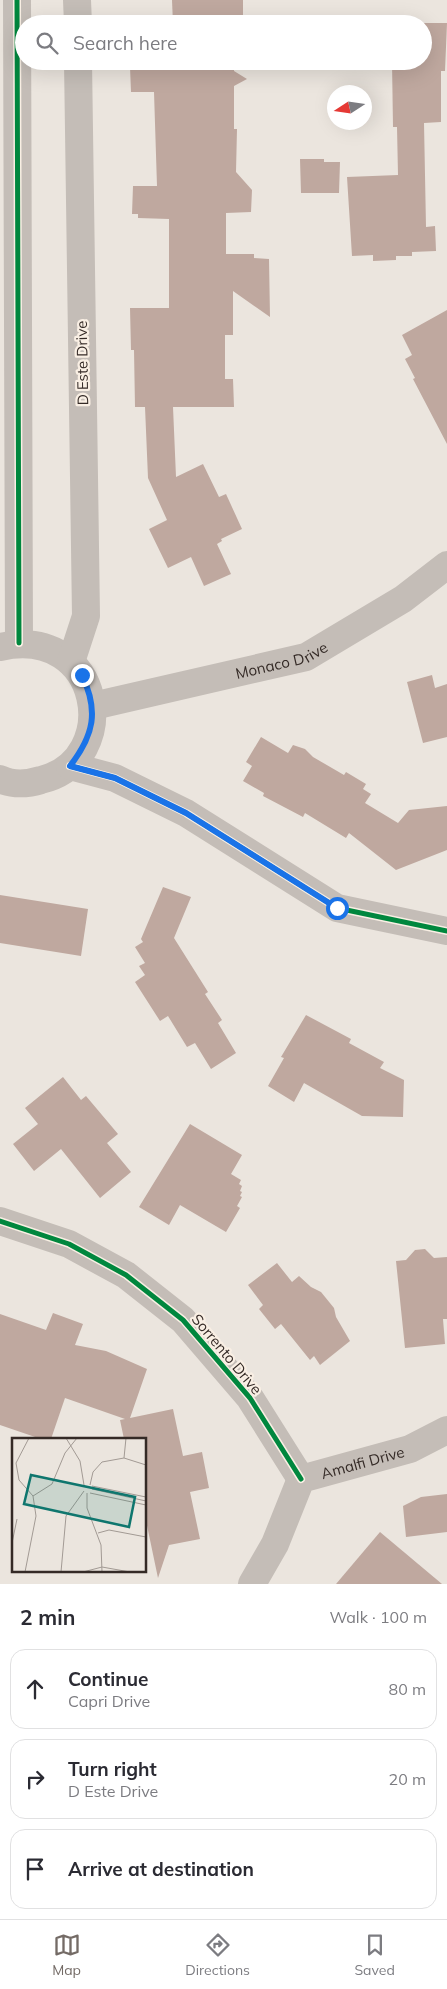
<!DOCTYPE html>
<meta charset="utf-8">
<style>
body{margin:0;font-family:Mulish,sans-serif;background:#f7f7f7;color:#2b2b33}
.compass{position:absolute;left:327px;top:85px;width:45px;height:45px;border-radius:50%;background:#fff;box-shadow:0 5px 20px #0002;rotate:258deg}
.stop{position:absolute;width:15px;height:15px;margin:-11px;border:4px solid #1a73e8;border-radius:50%;background:#fff}
.stop.end{background:#1a73e8;border-color:#fff;box-shadow:0 1px 5px #0008}
.list{margin:0;padding:0;list-style:none}
h2{display:flex;justify-content:space-between;align-items:center;height:65px;margin:0;padding:0 20px;font-size:21px}
h2 small{font-size:16px;font-weight:400;color:#7c7c81}
.list li{display:grid;grid-template-columns:32px 1fr auto;gap:15px;align-items:center;box-sizing:border-box;height:80px;margin:0 10px 10px;padding:0 10px;border:1px solid #e1e1e2;border-radius:15px}
.list b{display:block;font-size:19px;white-space:nowrap}
.list p{margin:0;font-size:16px;white-space:nowrap;color:#7c7c81}
.list em{font-size:16px;font-style:normal;color:#7c7c81}
.icon{flex:none;width:28px;height:28px;fill:none;stroke:currentColor;stroke-width:2;stroke-linecap:round;stroke-linejoin:round}
.map{position:relative;flex:none;width:447px;height:1584px;overflow:hidden}
.search{position:absolute;background:#fff;box-shadow:0 5px 20px #0002;left:15px;right:15px;top:15px;height:55px;display:flex;align-items:center;gap:12px;box-sizing:border-box;padding:0 18px;border-radius:28px;color:#7c7c81;font-size:19px}
.sheet{height:335px;background:#fff}
nav{display:flex;justify-content:space-around;align-items:center;box-sizing:border-box;height:70px;border-top:1px solid #e1e1e2;background:#fff;font-size:14px;color:#7c7c81}
nav a{display:grid;justify-items:center;gap:2px}
nav .on{color:#746b66}
.map>svg:first-child{display:block}
.building{fill:#bfa89f}
.lines{fill:none;stroke-linecap:round;stroke-linejoin:round}
.minor{stroke:#c4bdb7;stroke-width:28}
.cycleway-casing{stroke:#f9efe4;stroke-width:8}
.cycleway{stroke:#00873e;stroke-width:5}
.route{stroke:#1a73e8;stroke-width:6}
.labels{text-anchor:middle;dominant-baseline:central;stroke-width:4.5;stroke-linejoin:round;paint-order:stroke}
.street-label{font-size:15px;fill:#342a26;stroke:#f9efe4}
.inset-road{fill:none;stroke:#a29a94;stroke-width:1}
.view{fill:#0f766e;fill-opacity:0.15;stroke:#0f766e;stroke-width:2.5}
.inset-edge{fill:none;stroke:#342a26;stroke-width:2.5}
</style>
<div class="map">
<svg width="447" height="1584" viewBox="0 0 447 1584">
<rect width="100%" height="100%" fill="#ebe5de"/>
<g class="building">
<polygon points="172,0 243,0 243,24 173,24"/>
<polygon points="388,23 447,23 445,71 441,71 441,122 424,123 426,227 435,226 436,251 412,252 412,256 396,256 396,260 373,261 373,255 352,256 347,177 398,175 397,127 393,127 392,62 390,61 423,61 423,24"/>
<polygon points="234,63 234,71 247,79 234,86 234,129 237,129 236,172 252,190 251,212 226,213 226,254 254,254 254,258 269,259 270,317 233,291 233,335 225,335 225,379 233,379 234,407 173,407 176,477 203,464 219,497 226,494 242,529 221,539 222,541 217,544 231,574 204,586 191,557 168,568 149,529 167,520 148,478 145,407 135,407 134,350 131,350 130,308 169,308 169,219 138,218 138,214 132,214 133,186 157,186 154,92 131,92 130,67"/>
<polygon points="300,159 324,159 324,162 340,162 339,193 301,193"/>
<polygon points="447,310 447,444 413,379 415,378 405,359 412,355 402,335"/>
<polygon points="432,675 435,688 447,684 447,737 423,743 407,682"/>
<polygon points="261,737 288,753 293,745 305,749 313,757 344,775 346,772 366,784 363,789 371,794 365,803 398,823 409,810 447,806 447,850 396,870 349,833 346,838 305,813 303,817 263,796 264,793 243,781 252,766 246,762"/>
<polygon points="163,887 191,897 174,938 208,992 205,994 222,1020 218,1023 236,1053 211,1069 195,1043 187,1047 168,1016 160,1021 135,982 145,975 139,966 145,963 135,947 143,942 141,939"/>
<polygon points="0,895 88,909 81,956 0,943"/>
<polygon points="306,1015 351,1039 349,1043 384,1062 380,1068 404,1080 403,1117 362,1116 304,1083 294,1102 268,1086 284,1058 281,1057"/>
<polygon points="63,1077 81,1100 86,1096 118,1134 107,1143 131,1172 100,1198 61,1149 34,1171 13,1144 38,1124 25,1108"/>
<polygon points="190,1124 242,1155 231,1174 241,1180 239,1184 242,1186 240,1191 242,1192 240,1196 242,1197 237,1206 240,1208 226,1232 180,1205 169,1225 139,1207"/>
<polygon points="425,1249 434,1258 447,1257 447,1319 443,1319 445,1344 405,1348 396,1261 406,1260 415,1250"/>
<polygon points="277,1263 292,1282 299,1276 311,1287 321,1292 334,1308 336,1317 350,1341 320,1365 314,1356 310,1360 281,1324 275,1329 259,1309 263,1305 248,1285"/>
<polygon points="53,1313 83,1324 75,1345 106,1351 147,1369 130,1418 173,1409 183,1456 202,1452 209,1488 190,1492 200,1539 169,1545 158,1578 145,1516 145,1439 124,1439 120,1420 125,1419 65,1398 51,1439 41,1439 0,1425 0,1314 46,1330"/>
<polygon points="447,1494 447,1532 406,1537 403,1506 421,1497"/>
<polygon points="380,1532 442,1584 336,1584"/>
</g>
<g class="lines">
<g class="minor">
<polyline points="17,0 19,643"/>
<polyline points="77,0 78,24"/>
<path d="M0,647C103,624 124,760 41,780C28,784 12,785 0,779"/>
<polyline points="71,662 86,616 78,61"/>
<path id="s1" d="M93,706L306,657L403,599L447,565"/>
<polyline points="70,766 115,778 186,813 337,908 447,931"/>
<polyline points="0,1221 69,1244 126,1275 183,1320 250,1398 301,1479"/>
<path id="s2" d="M252,1584L275,1544L301,1479L410,1449L447,1430"/>
</g>
<defs>
<g id="cycleway">
<polyline points="17,0 19,643"/>
<polyline points="70,766 115,778 186,813 337,908 447,931"/>
<polyline points="0,1221 69,1244 126,1275 183,1320 250,1398 301,1479"/>
</g>
</defs>
<use href="#cycleway" class="cycleway-casing"/>
<use href="#cycleway" class="cycleway"/>
</g>
<g class="lines">
<path class="route" d="M82,675C99,711 94,735 70,766L115,778L186,813L337,908"/>
</g>
<g class="labels">
<g class="street-label">
<text transform="translate(82 363) rotate(-91)">D Este Drive</text>
<text stroke="none"><textPath href="#s1" startOffset="194">Monaco Drive</textPath></text>
<text transform="translate(227 1354) rotate(50)">Sorrento Drive</text>
<text stroke="none"><textPath href="#s2" startOffset="180">Amalfi Drive</textPath></text>
</g>
</g>
<g transform="translate(12 1438)">
<rect width="134" height="134" fill="#ebe5de"/>
<path class="inset-road" d="M54,0L68,23L72,47M112,20L134,27M112,20L114,0M78,47L81,34L90,24L112,20M80,48L134,59M80,51L134,63M75,55V70L89,107L90,134M78,55L134,67M21,58L40,46L53,15L65,0M86,95L97,92L134,99M0,105L5,81M13,134L24,78L21,58L7,42L4,25L17,0M49,134L54,78L72,53M71,134L90,129L118,134"/>
<path class="view" d="M19,37L123,59L117,89L12,66Z"/>
<rect width="134" height="134" class="inset-edge"/>
</g>
</svg>
<svg class="compass" viewBox="-18 -18 36 36"><path d="M0-13l5 13h-10z" fill="#e53935"/><path d="M0 13l5-13h-10z" fill="#7c7c81"/></svg>
<div class="stop" style="left:337px;top:908px"></div>
<div class="stop end" style="left:82px;top:675px"></div>
<div class="search"><svg class="icon" aria-label="search" viewBox="0 0 24 24"><circle cx="10" cy="10" r="6"/><path d="M15 15l6 6"/></svg>Search here</div>
</div>
<section class="sheet">
<h2>2 min<small>Walk · 100 m</small></h2>
<ul class="list">
<li><svg class="icon" aria-label="ahead" viewBox="0 0 24 24"><path d="M12 20V5M6 11l6-6 6 6"/></svg><div><b>Continue</b><p>Capri Drive</p></div><em>80 m</em></li>
<li><svg class="icon" aria-label="right" viewBox="0 0 24 24"><path d="M7 20v-9h11M14 6l5 5-5 5"/></svg><div><b>Turn right</b><p>D Este Drive</p></div><em>20 m</em></li>
<li><svg class="icon" aria-label="arrive" viewBox="0 0 24 24"><path d="M6 21V4h12l-3 4 3 4H6"/></svg><div><b>Arrive at destination</b></div></li>
</ul>
</section>
<nav>
<a class="on"><svg class="icon" aria-label="map" viewBox="0 0 24 24"><path d="M3 6l6-2 6 2 6-2v14l-6 2-6-2-6 2zM9 4v14M15 6v14"/></svg>Map</a>
<a><svg class="icon" aria-label="directions" viewBox="0 0 24 24"><path d="M12 3l9 9-9 9-9-9zM9 14v-3h6M13 9l2 2-2 2"/></svg>Directions</a>
<a><svg class="icon" aria-label="saved" viewBox="0 0 24 24"><path d="M7 4h10v16l-5-4-5 4z"/></svg>Saved</a>
</nav>
